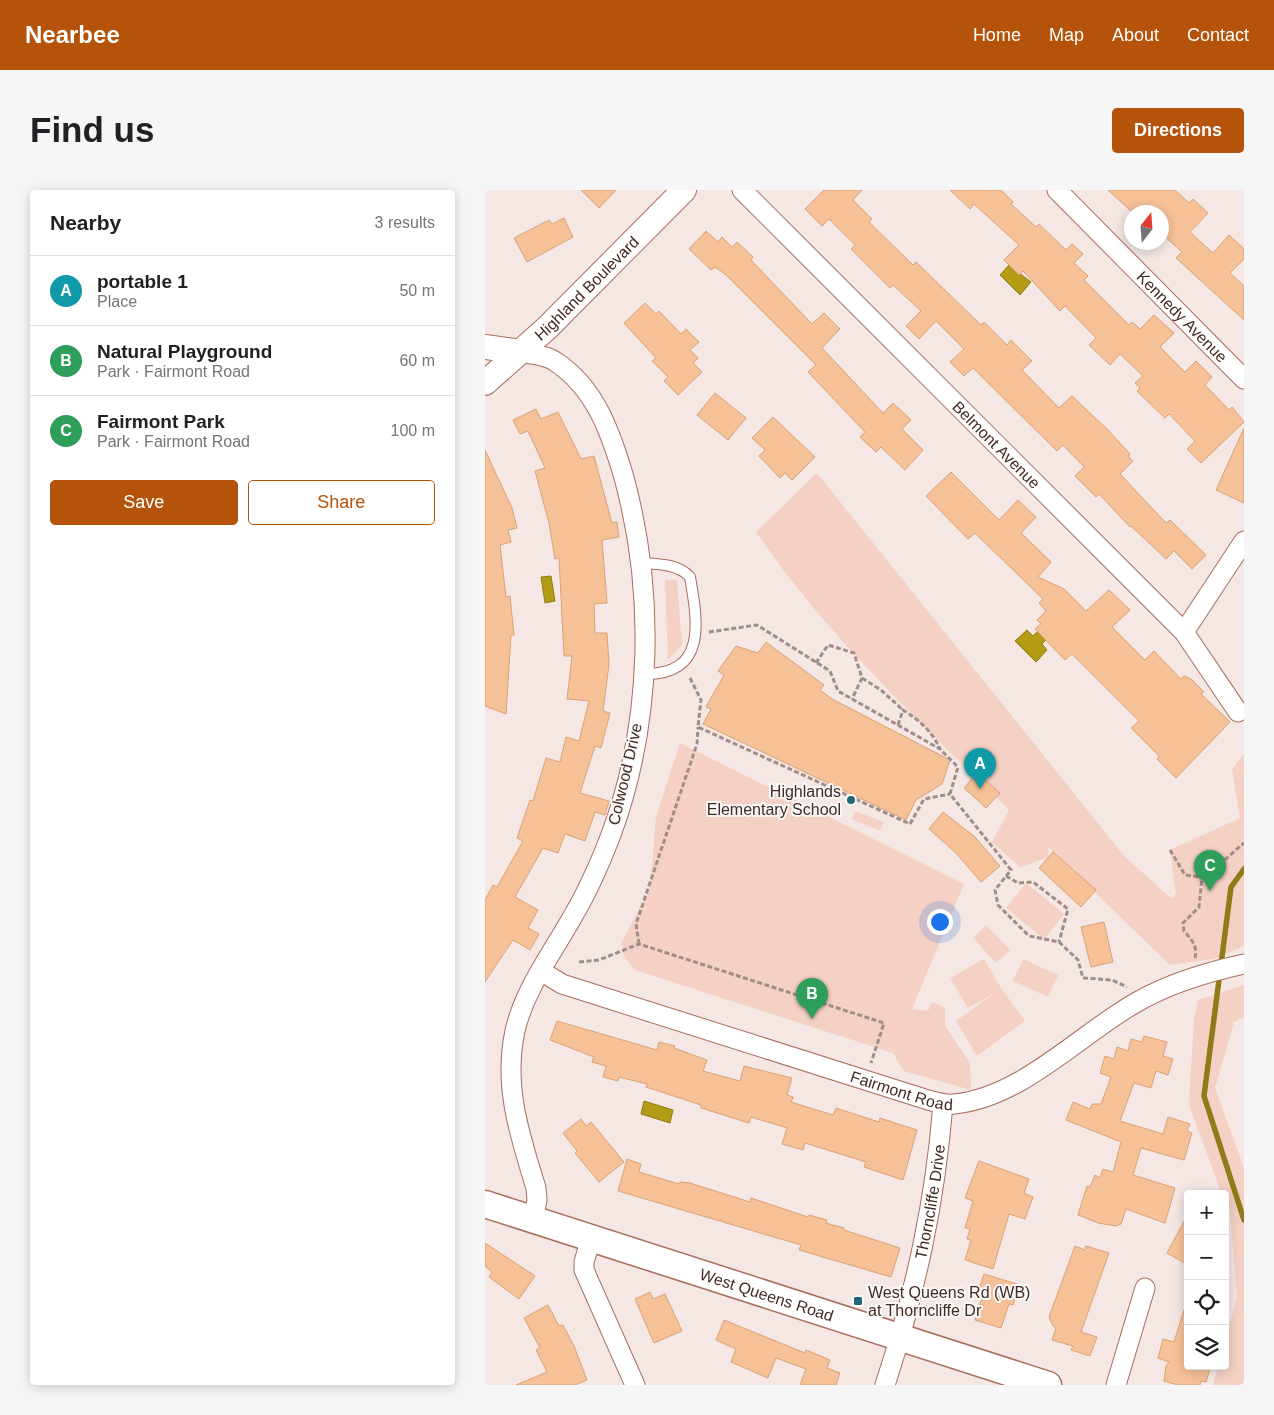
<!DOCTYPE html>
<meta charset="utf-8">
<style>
body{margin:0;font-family:Helvetica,sans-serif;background:#f6f6f6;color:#202124}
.controls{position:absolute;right:15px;bottom:15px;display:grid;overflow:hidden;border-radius:5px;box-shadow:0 2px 12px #0003}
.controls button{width:45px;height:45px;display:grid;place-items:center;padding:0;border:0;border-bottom:1px solid #e0e0e0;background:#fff;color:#202124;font:25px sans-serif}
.compass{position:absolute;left:639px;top:15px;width:45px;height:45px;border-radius:50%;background:#fff;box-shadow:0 2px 12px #0003;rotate:17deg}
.you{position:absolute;left:454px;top:731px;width:18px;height:18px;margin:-12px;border:4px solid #fff;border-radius:50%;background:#1a73e8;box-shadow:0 0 0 8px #1a73e833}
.badge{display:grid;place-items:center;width:32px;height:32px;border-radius:50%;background:#b45309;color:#fff;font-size:16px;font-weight:700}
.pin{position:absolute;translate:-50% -41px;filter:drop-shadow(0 1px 2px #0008)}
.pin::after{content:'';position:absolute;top:26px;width:18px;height:15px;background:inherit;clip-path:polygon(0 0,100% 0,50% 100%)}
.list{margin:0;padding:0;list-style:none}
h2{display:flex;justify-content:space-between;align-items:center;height:65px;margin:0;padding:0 20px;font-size:21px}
h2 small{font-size:16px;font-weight:400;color:#757577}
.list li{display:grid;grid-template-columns:32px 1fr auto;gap:15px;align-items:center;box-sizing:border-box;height:70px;padding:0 20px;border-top:1px solid #e0e0e0}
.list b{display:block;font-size:19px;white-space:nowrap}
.list p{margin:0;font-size:16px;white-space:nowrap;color:#757577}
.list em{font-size:16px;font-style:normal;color:#757577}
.actions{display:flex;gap:10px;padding:15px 20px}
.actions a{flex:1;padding:11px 0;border:1px solid #b45309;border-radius:5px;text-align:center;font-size:18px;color:#b45309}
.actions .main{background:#b45309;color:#fff}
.icon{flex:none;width:28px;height:28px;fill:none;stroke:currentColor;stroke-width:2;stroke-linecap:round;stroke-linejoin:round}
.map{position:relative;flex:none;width:759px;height:1195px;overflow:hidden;border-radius:5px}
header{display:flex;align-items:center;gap:30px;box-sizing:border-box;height:70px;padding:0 25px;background:#b45309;color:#fff}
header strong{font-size:24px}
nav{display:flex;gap:28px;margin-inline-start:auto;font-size:18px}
.intro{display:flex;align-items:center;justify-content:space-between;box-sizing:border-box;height:120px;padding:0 30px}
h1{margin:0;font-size:35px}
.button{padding:12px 22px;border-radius:5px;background:#b45309;color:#fff;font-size:18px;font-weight:700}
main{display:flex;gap:30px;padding:0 30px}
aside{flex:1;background:#fff;border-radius:5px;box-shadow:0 2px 12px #0003}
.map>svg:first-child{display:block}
.green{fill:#f5d0c4}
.water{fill:#b39c13;stroke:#917a18}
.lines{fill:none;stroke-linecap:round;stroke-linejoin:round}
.stream{stroke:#917a18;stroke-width:5.5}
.building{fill:#f7c198;stroke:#d7a27a}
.service-casing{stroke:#aa6d5a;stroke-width:12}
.minor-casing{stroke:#aa6d5a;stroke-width:21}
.tertiary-casing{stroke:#aa6d5a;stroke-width:26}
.secondary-casing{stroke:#aa6d5a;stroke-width:29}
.path{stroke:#a18e88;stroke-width:3;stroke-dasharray:5 2.5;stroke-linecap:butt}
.service{stroke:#fff;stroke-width:10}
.minor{stroke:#fff;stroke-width:19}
.tertiary{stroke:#fff;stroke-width:24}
.secondary{stroke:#fff;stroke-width:26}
.poi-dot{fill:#216577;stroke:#f8f8f8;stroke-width:2}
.labels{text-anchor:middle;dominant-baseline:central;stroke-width:4;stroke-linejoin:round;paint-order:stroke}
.street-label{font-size:16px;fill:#432a22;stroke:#f8f8f8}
.poi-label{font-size:16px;fill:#432a22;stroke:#f8f8f8;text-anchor:end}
</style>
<header>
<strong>Nearbee</strong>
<nav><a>Home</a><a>Map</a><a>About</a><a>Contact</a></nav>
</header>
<div class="intro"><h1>Find us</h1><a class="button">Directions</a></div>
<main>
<aside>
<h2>Nearby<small>3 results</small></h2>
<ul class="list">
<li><span class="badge" style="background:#0f9aa8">A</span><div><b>portable 1</b><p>Place</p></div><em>50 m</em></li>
<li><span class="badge" style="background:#2e9e5b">B</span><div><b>Natural Playground</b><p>Park · Fairmont Road</p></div><em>60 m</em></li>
<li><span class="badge" style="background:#2e9e5b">C</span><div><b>Fairmont Park</b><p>Park · Fairmont Road</p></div><em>100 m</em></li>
</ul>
<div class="actions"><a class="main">Save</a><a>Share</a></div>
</aside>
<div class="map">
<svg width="759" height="1195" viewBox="0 0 759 1195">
<rect width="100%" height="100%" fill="#f5e7e3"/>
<g class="green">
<path d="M332,283L640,667L686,708L691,704L685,660L755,628L747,579L759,564V756L732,768L685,775L563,657L564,667L535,677L507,652L524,620C435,532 342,446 271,342Z"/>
<polygon points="180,390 192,390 197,455 183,470"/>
<polygon points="195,553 479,694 427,819 443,821 447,812 460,818 460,836 485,873 486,900 419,881 408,863 150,780 140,768 136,753 165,699 171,627"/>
<polygon points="370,621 399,632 395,641 367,629"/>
<polygon points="541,693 579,724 559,749 521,718"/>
<polygon points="501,735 525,760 511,773 488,748"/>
<polygon points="499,769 516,798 540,831 492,866 471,831 510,803 483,818 465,788"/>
<polygon points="538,769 573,785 563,807 528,791"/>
<polygon points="759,795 759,827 749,832 730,898 759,978 759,1195 728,1195 733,1176 740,1176 740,1151 752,1108 745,1022 740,1004 737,1004 704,915 709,828 713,810"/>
</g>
<g class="water">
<polygon points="524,75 546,92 535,105 515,85"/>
<polygon points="66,386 70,411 60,413 56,387"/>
<polygon points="542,440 548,446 553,441 561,450 557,454 562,460 551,472 530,451"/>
<polygon points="159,911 188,920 185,933 156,924"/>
</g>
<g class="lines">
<polyline class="stream" points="759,679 746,697 719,906 759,1030"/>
</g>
<g class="building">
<polygon points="96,0 131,0 114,18"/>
<polygon points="339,0 377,0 368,10 387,29 384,32 428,75 431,72 496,135 499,132 522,155 526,150 547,171 537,180 574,218 587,206 624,241 645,264 643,266 648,271 635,284 681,333 685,330 721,365 707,379 689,361 681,369 646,336 645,337 614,304 611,307 590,286 599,277 578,255 572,261 488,178 479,186 465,172 479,159 451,131 434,149 421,136 436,121 408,95 405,98 366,59 370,55 344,29 337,36 320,19"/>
<polygon points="465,0 516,0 528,12 526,14 551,37 554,34 581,60 587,54 598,64 589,73 603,86 599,90 644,135 647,132 655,139 669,125 689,143 675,157 700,182 711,171 727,187 720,195 744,220 747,217 759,232 716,273 702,259 710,251 684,224 680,228 652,201 655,198 650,193 658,186 635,164 625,175 604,155 611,148 580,116 575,121 538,81 534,85 519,70 534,55 489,14 485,19"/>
<polygon points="623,0 690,0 704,13 708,9 723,23 705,42 728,63 744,45 759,59 759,69 745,83 759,96 759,130 691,68 697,62 676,43 676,22 647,22"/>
<polygon points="79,28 88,47 42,72 29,48 64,30 67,34"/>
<polygon points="221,41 233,52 237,47 247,57 252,52 268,67 266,70 327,134 339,123 355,139 337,158 398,223 408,213 426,230 417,239 438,260 420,280 396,257 391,262 375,247 380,242 323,182 331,175 240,84 230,77 226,80 204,59"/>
<polygon points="160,113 171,124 174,121 196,144 201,139 214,152 205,160 213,168 208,173 217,182 193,205 179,191 183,187 167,171 171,168 139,133"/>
<polygon points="230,203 261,228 243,250 212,225"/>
<polygon points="51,219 56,229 73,222 96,269 109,266 127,333 132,332 134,347 117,350 122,413 109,414 110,443 122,443 124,474 118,521 125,523 116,558 110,556 95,603 124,611 120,625 110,622 100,651 80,644 73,663 58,658 30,707 53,720 43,738 54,744 45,760 28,750 0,792 0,710 8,695 12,697 38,651 32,648 45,610 48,611 61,568 75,572 81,547 94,551 104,511 82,509 87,466 79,466 74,368 70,369 64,333 50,281 60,278 43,241 35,244 28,230"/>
<polygon points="288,227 330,267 307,290 300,283 295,288 274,266 280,260 267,248"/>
<polygon points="759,238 759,313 731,300"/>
<polygon points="0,260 27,318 32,338 23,340 26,352 15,355 21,407 25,406 29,445 26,445 21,524 0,516"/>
<polygon points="466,282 514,330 533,310 551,327 536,343 566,372 553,387 579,399 601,421 624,400 645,420 627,437 660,470 669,461 696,489 699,486 706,489 719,502 716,504 745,532 691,588 672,569 674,566 646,538 654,531 587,464 580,470 550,439 556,434 552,430 561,421 554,413 558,409 490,343 483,349 441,306"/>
<polygon points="281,452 339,495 335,500 347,509 465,570 457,594 431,610 421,630 218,534 226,519 221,517 239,485 233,481 251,456 273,463"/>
<polygon points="492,583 515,603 501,618 479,598"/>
<polygon points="458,622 490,647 515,676 496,692 471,663 444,639"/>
<polygon points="568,662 611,700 596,717 554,678"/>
<polygon points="619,732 628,772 606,777 596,737"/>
<polygon points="72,831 172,860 174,852 190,856 189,858 222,870 218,881 255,891 259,876 307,888 302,905 308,907 306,912 348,925 351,918 394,932 395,928 432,940 418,990 379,977 381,972 320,953 318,960 297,954 302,938 266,927 264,933 216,918 216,915 161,897 162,894 134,887 133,891 118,887 121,876 107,872 109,867 65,850"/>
<polygon points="659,846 682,852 678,866 688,869 683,885 671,881 666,898 649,893 635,931 678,944 683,927 705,934 702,941 707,943 699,970 656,958 648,985 690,998 680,1033 641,1019 636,1034 631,1036 613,1033 593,1025 602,996 605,997 610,985 615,988 618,979 628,982 636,952 581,930 588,912 605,919 607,914 616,914 626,887 615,883 620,866 629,869 632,857 643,861 646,849 657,852"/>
<polygon points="96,929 101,936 106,932 139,972 114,992 90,963 92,961 78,943"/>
<polygon points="142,969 156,974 154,982 194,994 195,992 205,993 265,1012 266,1008 323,1027 324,1025 342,1030 341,1033 359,1038 359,1040 415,1058 406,1087 314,1060 316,1055 133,1001"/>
<polygon points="494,971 544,989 539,1003 548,1007 540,1029 524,1024 508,1079 480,1070 486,1050 482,1049 485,1039 480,1038 488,1011 480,1008"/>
<polygon points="703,1024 703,1075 682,1063"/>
<polygon points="0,1053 50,1086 34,1109 4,1087 7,1082 0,1076"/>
<polygon points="590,1056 600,1060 601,1056 624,1063 596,1142 612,1147 605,1166 586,1160 588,1156 567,1150 571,1138 568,1136 564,1127"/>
<polygon points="499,1084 535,1095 528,1115 524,1114 516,1138 490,1130 498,1104 493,1102"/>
<polygon points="165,1102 168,1109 180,1104 197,1141 169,1153 150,1109"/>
<polygon points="63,1115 74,1136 78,1135 89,1156 102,1190 90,1195 31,1195 62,1182 51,1160 55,1158 39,1128"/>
<polygon points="699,1120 703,1121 703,1176 726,1176 721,1192 716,1191 715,1195 693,1195 679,1191 681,1176 684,1172 673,1168 678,1149 689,1152"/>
<polygon points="239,1130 320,1163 321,1160 345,1170 342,1178 355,1183 351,1195 315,1195 321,1179 291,1168 283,1188 246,1172 251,1159 231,1150"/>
</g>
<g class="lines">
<defs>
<path id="service" d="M157,373C174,374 193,374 205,387C213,433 222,485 159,484"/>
<g id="minor">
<path id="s1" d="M257,0L699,442L753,522"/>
<path id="s2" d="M572,0L759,189"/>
<path d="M36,162C47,165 62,165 71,172C110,198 125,241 138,284C170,399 168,529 127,642C116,671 104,699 88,726C68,762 39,800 30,841C18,896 35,946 51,998L52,1010L48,1030"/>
<polyline points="699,442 759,351"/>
<path id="s3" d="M56,781L77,794L443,910C451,912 460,915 469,914C536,908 595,844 652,812C685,793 722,782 759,774"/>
<polyline points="106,1048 99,1072 99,1080 150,1195"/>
<path id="s4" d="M400,1195C431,1100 450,1013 458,914"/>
<polyline points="631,1195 660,1098"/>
</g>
<g id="tertiary">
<polyline points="0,157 36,162"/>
<path id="s5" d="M0,193L62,138L199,0"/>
</g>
<g id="secondary">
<path id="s6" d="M0,1014L563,1195"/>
</g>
</defs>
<use href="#service" class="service-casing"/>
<use href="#minor" class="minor-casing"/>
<use href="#tertiary" class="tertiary-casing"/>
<use href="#secondary" class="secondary-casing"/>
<g class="path">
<polyline points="224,442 272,435 345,481 353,501 455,559 473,577 465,604 526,680 510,700 513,715 544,746 574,752 593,770 598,788 627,790 642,797"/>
<polyline points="331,473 343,455 369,463 377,488 367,509"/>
<polyline points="205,488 216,510 213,537 425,634 439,609 465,604"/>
<polyline points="377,488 396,500 418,520"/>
<path d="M413,535L418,520C434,530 447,541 455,559"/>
<polyline points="685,660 700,685 717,687"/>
<polyline points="521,686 533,693 548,692 583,719 574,752"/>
<polyline points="154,754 151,734 212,554 213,537"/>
<path d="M710,768C713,756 706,749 699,741L698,733L714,717L717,687L727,681L759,653"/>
<polyline points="94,772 114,770 154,754 399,833 386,873"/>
</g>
<use href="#service" class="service"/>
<use href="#minor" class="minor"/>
<use href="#tertiary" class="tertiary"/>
<use href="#secondary" class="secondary"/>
</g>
<g class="poi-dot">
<circle cx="366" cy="610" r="5"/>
<rect x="368" y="1106" width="10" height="10" rx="2.5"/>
</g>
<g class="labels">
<g class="street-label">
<text stroke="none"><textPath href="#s5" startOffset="139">Highland Boulevard</textPath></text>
<text stroke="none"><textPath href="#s2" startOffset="178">Kennedy Avenue</textPath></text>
<text stroke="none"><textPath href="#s1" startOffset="360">Belmont Avenue</textPath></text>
<text transform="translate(140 584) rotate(-77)">Colwood Drive</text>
<text stroke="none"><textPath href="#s3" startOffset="381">Fairmont Road</textPath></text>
<text stroke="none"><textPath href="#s4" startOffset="189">Thorncliffe Drive</textPath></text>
<text stroke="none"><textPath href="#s6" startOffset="296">West Queens Road</textPath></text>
</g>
<g class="poi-label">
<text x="356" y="601">Highlands<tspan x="356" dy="18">Elementary School</tspan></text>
<text x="383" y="1102" text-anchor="start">West Queens Rd (WB)<tspan x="383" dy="18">at Thorncliffe Dr</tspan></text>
</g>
</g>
</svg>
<div class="controls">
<button>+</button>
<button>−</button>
<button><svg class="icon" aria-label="locate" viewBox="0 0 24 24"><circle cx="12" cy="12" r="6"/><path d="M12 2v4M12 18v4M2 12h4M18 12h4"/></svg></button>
<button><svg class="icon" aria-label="layers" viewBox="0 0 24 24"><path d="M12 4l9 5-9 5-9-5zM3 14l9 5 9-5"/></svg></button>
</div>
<svg class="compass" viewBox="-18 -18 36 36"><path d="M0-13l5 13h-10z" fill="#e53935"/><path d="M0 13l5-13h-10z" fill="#757577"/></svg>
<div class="you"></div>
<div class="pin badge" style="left:495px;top:599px;background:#0f9aa8">A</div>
<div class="pin badge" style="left:327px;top:829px;background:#2e9e5b">B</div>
<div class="pin badge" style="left:725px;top:701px;background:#2e9e5b">C</div>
</div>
</main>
